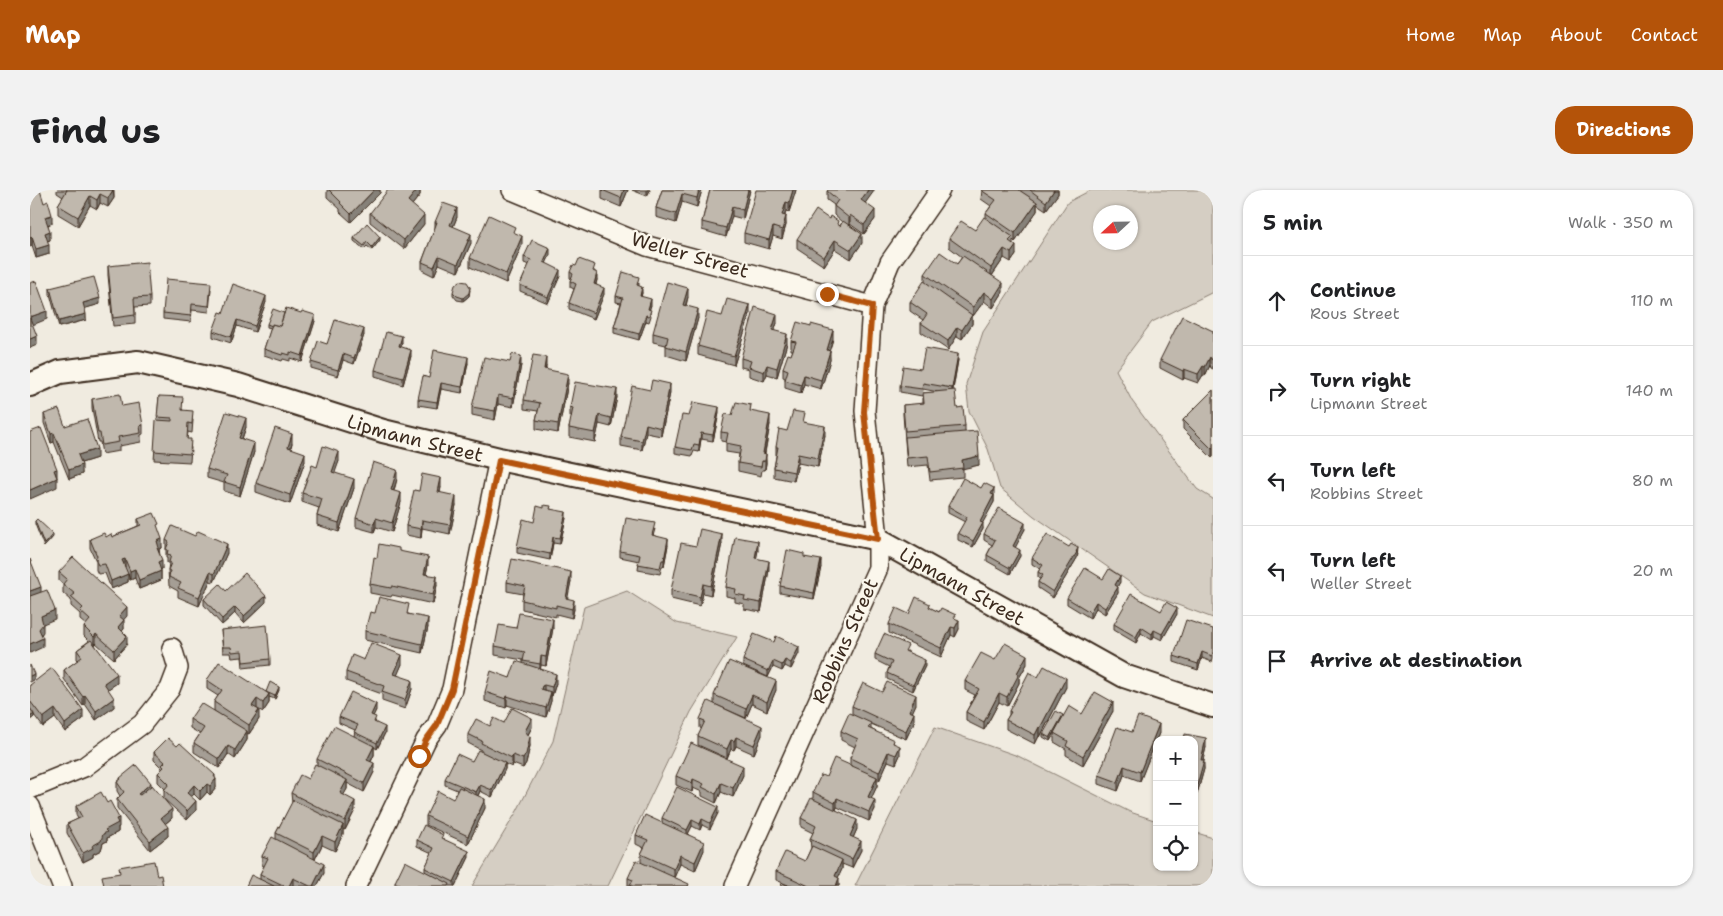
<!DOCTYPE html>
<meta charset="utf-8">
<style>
body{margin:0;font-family:"Shantell Sans",sans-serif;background:#f2f2f2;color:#202124}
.controls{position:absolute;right:15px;bottom:15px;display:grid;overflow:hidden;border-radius:10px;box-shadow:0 1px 4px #0004}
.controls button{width:45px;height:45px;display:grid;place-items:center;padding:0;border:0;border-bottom:1px solid #e0e0e0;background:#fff;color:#202124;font:25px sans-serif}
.compass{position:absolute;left:1063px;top:15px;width:45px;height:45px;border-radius:50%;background:#fff;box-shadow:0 1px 4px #0004;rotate:248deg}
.stop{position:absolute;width:15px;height:15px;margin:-11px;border:4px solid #b45309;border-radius:50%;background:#fff}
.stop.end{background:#b45309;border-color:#fff;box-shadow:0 1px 5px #0008}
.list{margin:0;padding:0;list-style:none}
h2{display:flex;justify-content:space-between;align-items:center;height:65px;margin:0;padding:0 20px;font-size:21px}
h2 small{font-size:16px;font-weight:400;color:#757577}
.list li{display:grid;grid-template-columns:32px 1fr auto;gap:15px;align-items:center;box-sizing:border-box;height:90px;padding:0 20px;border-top:1px solid #e0e0e0}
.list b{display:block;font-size:19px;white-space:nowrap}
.list p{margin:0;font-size:16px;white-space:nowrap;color:#757577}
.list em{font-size:16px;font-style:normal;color:#757577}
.icon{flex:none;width:28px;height:28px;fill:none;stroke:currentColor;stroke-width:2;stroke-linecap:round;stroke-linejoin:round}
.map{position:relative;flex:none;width:1183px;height:696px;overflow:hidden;border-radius:20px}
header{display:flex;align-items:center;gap:30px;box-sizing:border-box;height:70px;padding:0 25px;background:#b45309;color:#fff}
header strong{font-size:24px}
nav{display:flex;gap:28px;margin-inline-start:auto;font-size:18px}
.intro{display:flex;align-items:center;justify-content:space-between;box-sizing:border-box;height:120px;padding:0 30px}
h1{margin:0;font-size:35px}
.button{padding:12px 22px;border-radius:20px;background:#b45309;color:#fff;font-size:18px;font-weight:700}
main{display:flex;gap:30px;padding:0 30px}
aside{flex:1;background:#fff;border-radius:20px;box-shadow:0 1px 4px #0004}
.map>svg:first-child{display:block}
.green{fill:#d5cec3;stroke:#887c70;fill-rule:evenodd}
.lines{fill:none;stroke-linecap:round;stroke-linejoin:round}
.minor-casing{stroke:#3b2a1e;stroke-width:22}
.tertiary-casing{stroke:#3b2a1e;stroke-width:26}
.minor{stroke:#fbf7ec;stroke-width:19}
.tertiary{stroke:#fbf7ec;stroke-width:22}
.wall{fill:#a59e95;stroke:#3b2a1e}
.shaded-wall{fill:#868179;stroke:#3b2a1e}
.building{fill:#c0b8ad;stroke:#3b2a1e}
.route{stroke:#b45309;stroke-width:6}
.labels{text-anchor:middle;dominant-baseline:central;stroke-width:4.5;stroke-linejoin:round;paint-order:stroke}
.street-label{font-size:19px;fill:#3b2a1e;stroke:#fbf7ec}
</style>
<header>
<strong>Map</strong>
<nav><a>Home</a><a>Map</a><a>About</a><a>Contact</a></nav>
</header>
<div class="intro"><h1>Find us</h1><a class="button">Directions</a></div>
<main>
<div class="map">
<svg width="1183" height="696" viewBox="0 0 1183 696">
<rect width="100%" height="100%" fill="#f0ebe0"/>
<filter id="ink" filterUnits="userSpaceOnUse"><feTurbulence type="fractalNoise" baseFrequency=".02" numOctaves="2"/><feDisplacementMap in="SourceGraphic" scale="10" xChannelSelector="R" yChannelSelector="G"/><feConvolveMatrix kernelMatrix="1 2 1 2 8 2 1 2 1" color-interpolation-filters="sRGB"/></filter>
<g filter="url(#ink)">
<g class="green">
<path d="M1061,0H1183V102L1122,132L1086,180L1102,211L1167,299L1183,309V428L1115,403L1004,326L970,298L958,259L939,221L936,194L953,142L1038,12ZM1070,22H1100V52H1070Z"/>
<polygon points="597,401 647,433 707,447 661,522 578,696 442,696 487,621 523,551 554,417"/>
<polygon points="905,537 988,566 1100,622 1127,631 1127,677 1164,677 1164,642 1183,648 1183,696 825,696"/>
</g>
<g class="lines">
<defs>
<g id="minor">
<polyline points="482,0 617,56 842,116"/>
<polyline points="0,599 54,577 112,534 140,499 148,478 142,458"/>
<polyline points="0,616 32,696"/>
<polyline points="326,696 396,550 407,535 422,499 469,269"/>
<polyline points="705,696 848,378 848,349 835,221 842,116 860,72 910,0"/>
</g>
<g id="tertiary">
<path id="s1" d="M0,195L30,182L108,172L208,195L353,241L469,269L848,349L1094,486L1183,516"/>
</g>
</defs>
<use href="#minor" class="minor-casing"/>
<use href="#tertiary" class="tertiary-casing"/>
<use href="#minor" class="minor"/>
<use href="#tertiary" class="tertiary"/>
</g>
<g class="wall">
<polygon points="0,0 14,13 22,33 18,35 20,50 17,51 19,64 6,68 2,56"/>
<polygon points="27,0 84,0 84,8 78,17 70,13 67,19 60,15 48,36 28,24 28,15 33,7 27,3"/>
<polygon points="297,0 350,0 350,3 321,32 310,22 310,19 297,7"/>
<polygon points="390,0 390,5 382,15 394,34 374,59 340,32 340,23"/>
<polygon points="572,0 598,0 591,17 572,9"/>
<polygon points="602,0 620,0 617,6"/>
<polygon points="632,0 672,0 667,17 652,12 646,33 626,27 626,18"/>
<polygon points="680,0 720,0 713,29 702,26 696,47 672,40 672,32"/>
<polygon points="766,0 759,22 756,21 755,25 756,35 752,49 743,46 739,59 714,52 714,43"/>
<polygon points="844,0 835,13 845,29 834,44 820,34 820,35 832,53 821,69 805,59 794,76 767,58 767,49 808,35 810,36 812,32 804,25 804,15 797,10 797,1"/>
<polygon points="952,0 1028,0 1028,4 1016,20 1007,14 1007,21 985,52 983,50 983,53 986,65 981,72 974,68 962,86 973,102 963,118 954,111 943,126 942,125 942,134 932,149 927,146 918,160 891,142 891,133 893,130 880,121 880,112 895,92 895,84 927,74 932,67 919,57 919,48 945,40 956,29 956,23 961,16 951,9"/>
<polygon points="427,27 423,37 441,53 428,82 409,74 404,86 392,80 392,72 405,38 405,32"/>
<polygon points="485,43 492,55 476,93 440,77 440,68"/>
<polygon points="324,48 350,50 342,60 337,56 334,59 324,51"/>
<polygon points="520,65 516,73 530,86 518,113 490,101 490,95 499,75 494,73 494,67"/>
<polygon points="78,76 120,107 120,116 105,117 105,134 83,136 78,85"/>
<polygon points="565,81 565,82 567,90 566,94 574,104 564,129 539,119 539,113 544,99 540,97 540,91 541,89 540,88 540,82"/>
<polygon points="609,93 609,96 612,103 611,106 621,115 619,119 621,126 619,132 616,131 609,150 584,143 584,137 591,113 586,112 586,106"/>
<polygon points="20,98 70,114 55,118 56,130 29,137 20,104"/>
<polygon points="181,99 179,122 162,120 161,132 133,129 133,123"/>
<polygon points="440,100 439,106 433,111 427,110 423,105 423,102"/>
<polygon points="658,107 656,116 668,128 656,171 636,165 636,155 623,152 623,143"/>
<polygon points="236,112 225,142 207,136 201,153 183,147 183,141"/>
<polygon points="254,123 285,131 272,172 260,168 260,171 253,169 252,171 234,165 234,159 241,138 237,137 237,134"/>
<polygon points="720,124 704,175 668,165 668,156 692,126"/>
<polygon points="747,133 744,141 757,153 747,187 737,184 734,191 719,186 719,179 711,177 711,168"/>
<polygon points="1183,141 1183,179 1181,178 1180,175 1175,186 1173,185 1168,193 1154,188 1153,190 1130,178 1130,170"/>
<polygon points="334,145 324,174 313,170 308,186 281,178 281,172 297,154"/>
<polygon points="803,149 799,161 800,170 791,199 774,194 771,203 755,198 755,188 753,187 753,178 761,165 763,160 761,160 761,151"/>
<polygon points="372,152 371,157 381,166 373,195 345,186 345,180"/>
<polygon points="928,170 923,200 927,218 935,236 935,242 949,275 933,278 933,287 900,290 898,275 877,277 873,224 873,215 893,214 893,203 908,202 893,199 892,206 870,202 870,196 891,179"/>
<polygon points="438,173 432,203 411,199 407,218 388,215 388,209"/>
<polygon points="491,175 483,217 468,214 465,230 442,225 442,217"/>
<polygon points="516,176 516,179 538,193 528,243 506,239 506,230 508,221 494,219 494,210"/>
<polygon points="620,200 640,203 631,246 616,243 612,260 591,256 591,247"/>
<polygon points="1183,200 1183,267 1182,268 1153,239 1153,230"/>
<polygon points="129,206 153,220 163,230 162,243 158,242 157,249 161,258 160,272 124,270"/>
<polygon points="587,207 581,237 569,234 565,252 539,247 539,238 542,227 540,226 540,217"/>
<polygon points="62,209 92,216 113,235 113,244 111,245 111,252 89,256 89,261 72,264 70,252 68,252 62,218"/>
<polygon points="721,221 740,234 735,263 736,273 735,280 732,280 731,286 708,281 708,273 709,264 696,262 696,252 691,251 691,242 702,225"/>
<polygon points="689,223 683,251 671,249 669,262 664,261 662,266 645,263 645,257 659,226"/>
<polygon points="14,224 35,236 67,268 51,273 52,284 39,289 24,252 21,253 14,233"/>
<polygon points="775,232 795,245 788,277 768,273 764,291 744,287 744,278 746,266 746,257 757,241"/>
<polygon points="216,237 212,249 224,262 210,306 194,301 194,293 177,288 177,279"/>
<polygon points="262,253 261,258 275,271 260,314 226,302 226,293"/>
<polygon points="309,271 304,283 324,298 309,342 287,335 287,326 289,318 272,312 272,303 287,277"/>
<polygon points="367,289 364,301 371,312 362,342 346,337 344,342 326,337 326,328"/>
<polygon points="411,297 410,303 426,315 420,344 392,338 391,348 376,345 376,336 389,301"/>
<polygon points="951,298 964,304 964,312 952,333 953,339 943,357 928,350 928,343 935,332 918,323 918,316"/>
<polygon points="521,319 536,328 530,354 523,353 520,370 487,363 487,357 504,332"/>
<polygon points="108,329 129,341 132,358 129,359 132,379 131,380 131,390 109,399 105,388 100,390 98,384 98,392 81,399 75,383 68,384 66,380 66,371 60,358 60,349 76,347 82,347 108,336"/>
<polygon points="5,331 23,347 14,357 5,334"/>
<polygon points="625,339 623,346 638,355 634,376 632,376 630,384 608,380 609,371 590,367 590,361"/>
<polygon points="995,339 985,357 990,366 980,384 957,371 957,365 962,355 954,350 954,344"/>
<polygon points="136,350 197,363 184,392 180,391 169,416 148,407 148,401 139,396 138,380 139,373 137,373 137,368 136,368"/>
<polygon points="692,353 681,405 673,403 670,416 641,409 641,400 666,356"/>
<polygon points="728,360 726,368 739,380 731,422 714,419 714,414 705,412 705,408 696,406 696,397"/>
<polygon points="369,361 398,375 396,384 407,395 403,414 362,405 361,407 340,403 340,394 347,368"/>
<polygon points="1048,364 1047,368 1023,408 1008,398 1008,392 1010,389 1008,388 1008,382 1010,379 1002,374 1002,368"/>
<polygon points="774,367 791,377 784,409 750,403 750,396"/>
<polygon points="29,382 97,426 93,430 94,439 92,441 97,454 84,469 66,453 65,455 87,493 78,499 84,517 66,530 55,514 53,516 34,489 34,480 48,470 47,469 47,460 59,451 54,446 54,437 56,435 50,430 50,424 41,416 41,410 33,403 33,394 29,391"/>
<polygon points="541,391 537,408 544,419 542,428 526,424 526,427 492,419 492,410 493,404 477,401 477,392"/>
<polygon points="1090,392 1087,397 1088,403 1075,424 1066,418 1060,428 1037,414 1037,408"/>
<polygon points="196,401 236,412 214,433 205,423 192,435 174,415 174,409"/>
<polygon points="900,418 926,429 929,439 925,447 921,445 911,467 859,443 859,434 879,424"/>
<polygon points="1131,421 1147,424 1132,450 1124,446 1122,450 1111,443 1106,453 1084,440 1084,434"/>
<polygon points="345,423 379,424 398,437 392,463 335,450 335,441"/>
<polygon points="486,438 523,438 516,476 511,475 510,479 526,493 522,506 521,506 521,511 516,527 477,515 476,518 455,511 455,502 480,488 493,473 493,470 465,465 465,456"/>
<polygon points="1183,439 1183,468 1182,472 1172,468 1168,480 1144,472 1144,466"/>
<polygon points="191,440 240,469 240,475 213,478 212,467 202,468 201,463 193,463"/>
<polygon points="744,452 769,463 761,479 755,476 752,481 743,477 738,487 713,476 713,470"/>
<polygon points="878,461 878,462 895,476 883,501 857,489 857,483 859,477 845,470 845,464"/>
<polygon points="334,470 372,474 367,485 382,499 375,519 352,511 352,504 316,491 316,482"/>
<polygon points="965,470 997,474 989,488 989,493 977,516 969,512 954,540 936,531 936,522 945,505 935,500 935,491"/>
<polygon points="1008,487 1036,497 1010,547 1009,546 1005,554 976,539 976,530 979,525 979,521"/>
<polygon points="177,490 236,502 249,500 245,509 239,507 239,513 233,522 226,518 229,529 219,544 217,543 217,550 205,569 198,564 189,578 164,562 164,553 170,544 160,538 160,529 193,527 184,521 184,512 188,506 177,499"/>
<polygon points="0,495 53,529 35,542 25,528 13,537 4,525 4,527 0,530"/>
<polygon points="746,500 737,521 722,514 716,528 684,514 684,505"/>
<polygon points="852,502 886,514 882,522 884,532 876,549 841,534 841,539 864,553 870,565 866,574 858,571 849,591 847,590 847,596 841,608 845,619 839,631 807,617 806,620 827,639 823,648 831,660 822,678 812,674 812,679 808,687 809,696 751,696 758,695 746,690 746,681 775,671 781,658 780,649 783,643 771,637 771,628 783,609 783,602 796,587 820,575 820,568 825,557 811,550 811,541 822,524 822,516"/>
<polygon points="346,520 343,526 346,533 355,543 347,559 344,557 344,565 341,572 344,582 334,602 317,593 317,599 313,605 325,620 315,640 313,639 313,644 305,661 292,655 285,669 294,683 287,696 216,696 230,689 230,684 234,676 232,675 232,666 246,649 246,643 262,613 261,603 278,589 287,575 287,569 324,546 325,540 309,533 309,527"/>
<polygon points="1083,521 1053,575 1036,565 1036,559 1024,552 1024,544 1020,551 1013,547 1013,544 1033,528 1052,524"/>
<polygon points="670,529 732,545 724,564 706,556 704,560 701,559 697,568 668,555 668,546 672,539 670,538"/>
<polygon points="474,533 502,537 498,545 500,556 496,573 493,578 483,574 482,577 475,574 475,579 462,607 450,601 448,606 455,618 438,654 396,635 396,626 423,609 427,600 415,595 415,589 442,571 451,561 451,560 438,553 438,544 460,536"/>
<polygon points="1102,542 1129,543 1110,591 1094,585 1088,601 1069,594 1069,585"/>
<polygon points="1164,550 1176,557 1173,570 1174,579 1167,604 1164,603"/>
<polygon points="147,556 185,588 186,598 180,605 177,602 170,610 164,604 161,607 166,620 157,630 134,609 134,600 135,599 128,592 128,583 132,579 132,578 124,570 124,562"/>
<polygon points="1127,577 1127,600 1124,599 1124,590"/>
<polygon points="713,585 703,607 691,602 686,613 672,606 672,602 663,598 662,602 646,595 646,586"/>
<polygon points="90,588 121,596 142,628 135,634 138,646 120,660 87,618 87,609 90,606 87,601 87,592 90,590"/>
<polygon points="46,616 89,637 88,637 88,642 77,648 77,651 73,653 71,660 63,664 63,667 53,672 37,643 37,634 48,629 46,625"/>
<polygon points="688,623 680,639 672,635 670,640 662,636 658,644 674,660 665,681 650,674 644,687 659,696 598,696 598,688 611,672 611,664 614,658 606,654 606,645 632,633 632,628"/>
<polygon points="413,649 439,667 425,696 365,696 365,692 395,681 395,678 402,663 387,656 387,650"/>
</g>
<g class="shaded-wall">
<polygon points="83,0 84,8 78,17 78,8"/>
<polygon points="344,0 350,0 350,3 321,32 321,24"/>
<polygon points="387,0 390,0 390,5 378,20 378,11"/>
<polygon points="594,0 598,0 591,17 591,8"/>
<polygon points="617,0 620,0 617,6"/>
<polygon points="669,0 672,0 667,17 667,8"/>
<polygon points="718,0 720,0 713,29 713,20"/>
<polygon points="763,0 766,0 759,22 759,13"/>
<polygon points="838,0 844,0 844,1 831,19 831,10"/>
<polygon points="1024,0 1028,0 1028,4 1016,20 1016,12"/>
<polygon points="70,4 70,13 67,19 67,10"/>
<polygon points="652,4 652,12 646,33 646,24"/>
<polygon points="60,6 60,15 48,36 48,27"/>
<polygon points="756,12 756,21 752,34 752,25"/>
<polygon points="1007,12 1007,21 985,52 985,43"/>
<polygon points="702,17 702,26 696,47 696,38"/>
<polygon points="427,18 427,27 420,44 420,35"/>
<polygon points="845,20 845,29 834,44 834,35"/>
<polygon points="22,25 22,33 15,36 15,27"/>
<polygon points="394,25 394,34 374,59 374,50"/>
<polygon points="820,25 820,34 819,36 819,28"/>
<polygon points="756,26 756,35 752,49 752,40"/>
<polygon points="743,37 743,46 739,59 739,50"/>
<polygon points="20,41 20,50 15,52 15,43"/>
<polygon points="441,44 441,53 428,82 428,74"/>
<polygon points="832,44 832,53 821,69 821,60"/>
<polygon points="492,46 492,55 476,93 476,84"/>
<polygon points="2,47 2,56 0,57 0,48"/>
<polygon points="350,47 350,50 342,60 342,57"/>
<polygon points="805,50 805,59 794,76 794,67"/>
<polygon points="19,55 19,64 6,68 6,59"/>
<polygon points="986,56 986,65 981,72 981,63"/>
<polygon points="520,58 520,65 514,78 514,72"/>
<polygon points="974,59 974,68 961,87 961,78"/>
<polygon points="409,66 409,74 404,86 404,77"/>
<polygon points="530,80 530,86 518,113 518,107"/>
<polygon points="567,83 567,90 564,100 564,94"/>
<polygon points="973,93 973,102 963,118 963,109"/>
<polygon points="440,97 439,106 433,111 433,108"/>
<polygon points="612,97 612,103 610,112 610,106"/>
<polygon points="574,98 574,104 564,129 564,123"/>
<polygon points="658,98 658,107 653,124 653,115"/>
<polygon points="954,102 954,111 943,126 943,117"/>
<polygon points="236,106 236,112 225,142 225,136"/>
<polygon points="70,108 70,114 53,119 53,113"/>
<polygon points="621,109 621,115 618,125 618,119"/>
<polygon points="720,115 720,124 704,175 704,166"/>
<polygon points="668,119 668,128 656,171 656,162"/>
<polygon points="17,121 17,129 0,136 0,127"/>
<polygon points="56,124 56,130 29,137 29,131"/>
<polygon points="747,124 747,133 742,149 742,140"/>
<polygon points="285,125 285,131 272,172 272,166"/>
<polygon points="616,125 616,131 609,150 609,144"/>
<polygon points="942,125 942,134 932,149 932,140"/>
<polygon points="207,130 207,136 201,153 201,147"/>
<polygon points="927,137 927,146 918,160 918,151"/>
<polygon points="334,139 334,145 324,174 324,168"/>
<polygon points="803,140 803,149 797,169 797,160"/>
<polygon points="757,144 757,153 747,187 747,178"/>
<polygon points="7,146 7,155 0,158 0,149"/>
<polygon points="372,146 372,152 369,162 369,156"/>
<polygon points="381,160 381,166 373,195 373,188"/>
<polygon points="800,161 800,170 791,199 791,190"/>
<polygon points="313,164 313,170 308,186 308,180"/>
<polygon points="928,164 928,170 922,204 922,198"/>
<polygon points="491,166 491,175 483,217 483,208"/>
<polygon points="438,167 438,173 432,203 432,197"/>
<polygon points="516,167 516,176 514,188 514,179"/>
<polygon points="1180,167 1180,175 1175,186 1175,177"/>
<polygon points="737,175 737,184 734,191 734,182"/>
<polygon points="1173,176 1173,185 1168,193 1168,184"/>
<polygon points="1154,179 1154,188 1153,190 1153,181"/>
<polygon points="538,184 538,193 528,243 528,234"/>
<polygon points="774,185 774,194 771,203 771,195"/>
<polygon points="411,193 411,199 407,218 407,212"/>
<polygon points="640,194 640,203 631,246 631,238"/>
<polygon points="587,199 587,207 581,237 581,228"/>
<polygon points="468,205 468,214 465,230 465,221"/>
<polygon points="689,217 689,223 683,251 683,245"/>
<polygon points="569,225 569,234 565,252 565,243"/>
<polygon points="740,225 740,234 733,272 733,263"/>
<polygon points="216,228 216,237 209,257 209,248"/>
<polygon points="616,234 616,243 612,260 612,251"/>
<polygon points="795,236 795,245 788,277 788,268"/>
<polygon points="24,243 24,252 21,253 21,244"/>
<polygon points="671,243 671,249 669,262 669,255"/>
<polygon points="262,244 262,253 258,265 258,257"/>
<polygon points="224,253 224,262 210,306 210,297"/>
<polygon points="1183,258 1183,267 1182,268 1182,259"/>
<polygon points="67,259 67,268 48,274 48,265"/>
<polygon points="309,262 309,271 302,291 302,282"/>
<polygon points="275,263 275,271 260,314 260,305"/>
<polygon points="736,264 736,273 735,280 735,271"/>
<polygon points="768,264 768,273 764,291 764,282"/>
<polygon points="949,266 949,275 932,279 932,270"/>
<polygon points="52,275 52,284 39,289 39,280"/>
<polygon points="27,279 27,288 24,280"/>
<polygon points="367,280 367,289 361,309 361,300"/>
<polygon points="27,288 27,297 0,309 0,300"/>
<polygon points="411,288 411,297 408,311 408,302"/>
<polygon points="324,289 324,298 309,342 309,333"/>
<polygon points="964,298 964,304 961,310 961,304"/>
<polygon points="371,303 371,312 362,342 362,333"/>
<polygon points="964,305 964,312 950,338 950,332"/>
<polygon points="426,306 426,315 420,344 420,335"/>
<polygon points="536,322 536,328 530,354 530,348"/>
<polygon points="346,328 346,337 344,342 344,334"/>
<polygon points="392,330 392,338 391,348 391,339"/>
<polygon points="953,333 953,339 943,357 943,351"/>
<polygon points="995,333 995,339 983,362 983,356"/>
<polygon points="23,344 23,347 14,357 14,354"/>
<polygon points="692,344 692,353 681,405 681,396"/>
<polygon points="523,347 523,353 520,370 520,364"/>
<polygon points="132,349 132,358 129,359 129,366 127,367 127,351"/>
<polygon points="638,349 638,355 634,376 634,370"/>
<polygon points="728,351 728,360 725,377 725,368"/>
<polygon points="197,354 197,363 184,392 184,384"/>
<polygon points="1048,358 1047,368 1023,408 1023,402"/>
<polygon points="990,360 990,366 980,384 980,378"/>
<polygon points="398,367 398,375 394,392 394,384"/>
<polygon points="95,369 95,377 92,370"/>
<polygon points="132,370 132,379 128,381 128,372"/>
<polygon points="791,370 791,377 784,409 784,403"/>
<polygon points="739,371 739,380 731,422 731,413"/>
<polygon points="105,379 105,388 100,390 100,381"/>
<polygon points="131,381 131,390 109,399 109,390"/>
<polygon points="180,382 180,391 169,416 169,407"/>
<polygon points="541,382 541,391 536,417 536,408"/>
<polygon points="98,384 98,392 81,399 81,391"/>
<polygon points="407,386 407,395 403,414 403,405"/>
<polygon points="1090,386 1090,392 1085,401 1085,395"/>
<polygon points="673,394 673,403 670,416 670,407"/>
<polygon points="11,397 11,406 0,410 0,401"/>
<polygon points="1088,397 1088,403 1075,424 1075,418"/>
<polygon points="236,406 236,412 214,433 214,426"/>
<polygon points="544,410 544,419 542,428 542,419"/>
<polygon points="1066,412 1066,418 1060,428 1060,422"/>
<polygon points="97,417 97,426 89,435 89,426"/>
<polygon points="205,417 205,423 192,435 192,429"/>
<polygon points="1147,418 1147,424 1132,450 1132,444"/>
<polygon points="25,420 25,429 13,434 13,442 9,448 9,439 11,426"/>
<polygon points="398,428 398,437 392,463 392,454"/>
<polygon points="523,429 523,438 516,476 516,467"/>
<polygon points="94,430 94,439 88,446 88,437"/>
<polygon points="929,430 929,439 925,447 925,438"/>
<polygon points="921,437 921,445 911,467 911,458"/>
<polygon points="1111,437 1111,443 1106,453 1106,447"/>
<polygon points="1124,440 1124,446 1122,450 1122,444"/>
<polygon points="66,444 66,453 64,456 64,447"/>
<polygon points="97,446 97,454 84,469 84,460"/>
<polygon points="13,448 13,457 0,463 0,454"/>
<polygon points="769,457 769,463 761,479 761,473"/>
<polygon points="1172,462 1172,468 1168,480 1168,474"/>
<polygon points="372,465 372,474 364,493 364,484"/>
<polygon points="997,465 997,474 989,488 989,493 977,516 977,507 987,483"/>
<polygon points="511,466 511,475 510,483 510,474"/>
<polygon points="755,470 755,476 752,481 752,475"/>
<polygon points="895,470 895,476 883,501 883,495"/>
<polygon points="743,471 743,477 738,487 738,481"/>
<polygon points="4,484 4,490 0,492 0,486"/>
<polygon points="87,484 87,493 74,502 74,493"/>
<polygon points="526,484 526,493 522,506 522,497"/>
<polygon points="1036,488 1036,497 1010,547 1010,538"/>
<polygon points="382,490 382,499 375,519 375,510"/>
<polygon points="746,491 746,500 737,521 737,512"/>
<polygon points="514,495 514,503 511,499 512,496"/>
<polygon points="249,497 249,500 245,509 245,506"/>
<polygon points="521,502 521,511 516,527 516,518"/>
<polygon points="969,503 969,512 954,540 954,532"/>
<polygon points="239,504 239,513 233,522 233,513"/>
<polygon points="55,505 55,514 53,516 53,507"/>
<polygon points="722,505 722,514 716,528 716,519"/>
<polygon points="886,505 886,514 879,530 879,521"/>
<polygon points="477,506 477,515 476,518 476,509"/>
<polygon points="84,508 84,517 66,530 66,521"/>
<polygon points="227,509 227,518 222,525 222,516"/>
<polygon points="1083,512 1083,521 1053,575 1053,566"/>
<polygon points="346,514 346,520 341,531 341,525"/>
<polygon points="25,519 25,528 13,537 13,528"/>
<polygon points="53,520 53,529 35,542 35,534"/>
<polygon points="229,520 229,529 219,544 219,535"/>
<polygon points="884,523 884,532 876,549 876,541"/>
<polygon points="4,524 4,527 0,530 0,527"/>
<polygon points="1033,525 1033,528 1020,551 1020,548"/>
<polygon points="502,528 502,537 495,550 495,541"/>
<polygon points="1129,534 1129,543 1110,591 1110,582"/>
<polygon points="732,536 732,545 724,564 724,555"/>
<polygon points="355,537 355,543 347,559 347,553"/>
<polygon points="1009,537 1009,546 1005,554 1005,545"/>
<polygon points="217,541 217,550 205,569 205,560"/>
<polygon points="500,547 500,556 496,573 493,578 493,569"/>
<polygon points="706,547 706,556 704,560 704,551"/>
<polygon points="1176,548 1176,557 1171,579 1171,570"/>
<polygon points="701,550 701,559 697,568 697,559"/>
<polygon points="198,556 198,564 189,578 189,569"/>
<polygon points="344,556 344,565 337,579 337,570"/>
<polygon points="870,556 870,565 866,574 866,565"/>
<polygon points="858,562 858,571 849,591 849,582"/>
<polygon points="483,565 483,574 482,577 482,568"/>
<polygon points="1174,570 1174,579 1167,604 1167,595"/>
<polygon points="344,573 344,582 334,602 334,593"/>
<polygon points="475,573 475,579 462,607 462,600"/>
<polygon points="713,576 713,585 703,607 703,598"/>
<polygon points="1094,576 1094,585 1088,601 1088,592"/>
<polygon points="185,585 185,591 186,589 186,598 180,605 180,596 184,586"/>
<polygon points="847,587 847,596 838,616 838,607"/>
<polygon points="663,589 663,598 662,602 662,593"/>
<polygon points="317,590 317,599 310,612 310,603"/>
<polygon points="121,593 121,602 108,613 108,604"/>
<polygon points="691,593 691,602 686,613 686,604"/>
<polygon points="177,594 177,602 170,610 170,601"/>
<polygon points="164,595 164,604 157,612 157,603"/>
<polygon points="450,595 450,601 446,609 446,602"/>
<polygon points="807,608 807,617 805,622 805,613"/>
<polygon points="455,609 455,618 438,654 438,646"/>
<polygon points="845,610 845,619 839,631 839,622"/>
<polygon points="166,611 166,620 157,630 157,621"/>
<polygon points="325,611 325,620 315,640 315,631"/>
<polygon points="688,617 688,623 680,639 680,633"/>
<polygon points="142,619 142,628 131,637 131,628"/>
<polygon points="89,628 89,637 88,637 88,642 77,648 77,651 73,653 71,660 63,664 63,667 53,672 53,663 73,644 75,640 86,629"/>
<polygon points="672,629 672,635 670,640 670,634"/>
<polygon points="662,630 662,636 657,646 657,640"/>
<polygon points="827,630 827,639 820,655 820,646"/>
<polygon points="313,635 313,644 305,661 305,652"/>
<polygon points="138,637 138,646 120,660 120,651"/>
<polygon points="292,646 292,655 284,671 284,662"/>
<polygon points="831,651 831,660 822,678 822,669"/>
<polygon points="674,652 674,660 665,681 665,672"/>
<polygon points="439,661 439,667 425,696 424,696 424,692"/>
<polygon points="650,665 650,674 644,688 644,679"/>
<polygon points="812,670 812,679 805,695 805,686"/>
<polygon points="294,674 294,683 287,696 283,696"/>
<polygon points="263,688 263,696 259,696"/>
<polygon points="809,688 809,696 806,696"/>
</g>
<g class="building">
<polygon points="0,0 10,0 14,13 18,11 22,25 15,27 20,41 15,43 19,55 6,59 2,47 0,48"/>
<polygon points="36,0 83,0 78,8 70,4 67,10 60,6 48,27 28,15 37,0"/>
<polygon points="299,0 344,0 321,24 310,13 311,12"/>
<polygon points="358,0 387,0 378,11 394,25 374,50 340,23"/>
<polygon points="572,0 594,0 591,8"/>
<polygon points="632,0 669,0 667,8 652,4 646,24 626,18"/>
<polygon points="680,0 718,0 713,20 702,17 696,38 672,32"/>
<polygon points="726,0 763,0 759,13 756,12 752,25 756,26 752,40 743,37 739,50 714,43"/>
<polygon points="798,0 838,0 831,10 845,20 834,35 820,25 819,28 804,16 808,10 797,1"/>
<polygon points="951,0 989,0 1007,12 985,43 956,23 966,10"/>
<polygon points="1000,0 1024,0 1016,12"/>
<polygon points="413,13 427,18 420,35 441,44 428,74 409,66 404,77 392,72 407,32 405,32"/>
<polygon points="786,20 799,29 800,26 808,31 807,34 810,36 813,31 832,44 821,60 805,50 794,67 767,49"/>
<polygon points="459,25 485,37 483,42 492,46 476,84 440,68"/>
<polygon points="954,27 983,47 979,51 986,56 981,63 974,59 961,78 919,48 931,31 945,40"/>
<polygon points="337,33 350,47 342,57 337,52 334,56 324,48"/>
<polygon points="502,50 520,58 514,72 530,80 518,107 490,95 501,70 494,67"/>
<polygon points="910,62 927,74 933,66 973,93 963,109 954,102 943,117 895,84"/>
<polygon points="549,69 565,75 563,81 567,83 564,94 574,98 564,123 539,113 546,94 540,91 543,84 540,82 543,75 546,76"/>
<polygon points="117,72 120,107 104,108 105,125 83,128 78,76"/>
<polygon points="593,82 609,87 607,95 612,97 610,106 621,109 618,119 621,120 619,126 616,125 609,144 584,137 593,108 586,106"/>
<polygon points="64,87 70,108 53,113 56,124 29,131 20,98"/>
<polygon points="136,89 181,93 179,116 162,114 161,126 133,123"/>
<polygon points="6,91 17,121 0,127 0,93"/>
<polygon points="430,91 437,92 440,97 439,103 433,108 427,106 423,102 425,95"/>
<polygon points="894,91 942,125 932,140 927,137 918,151 891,133 897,124 880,112"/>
<polygon points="637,92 658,98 653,115 668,119 656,162 636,156 638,147 623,143"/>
<polygon points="203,94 236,106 225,136 207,130 201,147 183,141 190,122 193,123"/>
<polygon points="697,109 720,115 704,166 668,156 677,122 692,126"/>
<polygon points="725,117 747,124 742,140 757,144 747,178 737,175 734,182 719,177 721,171 711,168"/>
<polygon points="256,118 271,123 272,121 285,125 272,166 260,162 260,165 253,163 252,165 234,159 242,134 250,136"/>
<polygon points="243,119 254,123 250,136 242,134 242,136 237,134"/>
<polygon points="1152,126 1183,141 1183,170 1181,169 1180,167 1175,177 1173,176 1168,184 1154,179 1153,181 1130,170"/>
<polygon points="0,128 7,146 0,149"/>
<polygon points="305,130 334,139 324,168 313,164 308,180 281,172 288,151 297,154"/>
<polygon points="767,132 781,136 781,134 803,140 797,160 800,161 791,190 774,185 771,195 755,190 758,180 753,178 758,164 761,165 766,152 761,151"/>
<polygon points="356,142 372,146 369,156 381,160 373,188 345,180"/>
<polygon points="895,158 928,164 922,198 893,193 892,199 870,196 873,176 891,179"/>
<polygon points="404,160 438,167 432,197 411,193 407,212 388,209 393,186 399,188"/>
<polygon points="482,164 491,166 483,208 468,205 465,221 442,217 454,167 480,172"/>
<polygon points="503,165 516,167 514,179 538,184 528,234 506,230 510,213 494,210"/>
<polygon points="622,190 640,194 631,238 616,234 612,251 591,247 602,196 620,200"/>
<polygon points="545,192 587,199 581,228 569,225 565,243 539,238 543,218 540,217"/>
<polygon points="925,200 927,218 933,217 935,236 875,241 873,215 894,213 893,203"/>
<polygon points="1183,200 1183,258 1182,259 1153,230"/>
<polygon points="90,204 92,216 109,213 113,235 110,236 111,243 88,247 89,252 72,255 70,243 68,243 62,209"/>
<polygon points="129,206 153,207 152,220 163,221 162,234 158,233 157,249 161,249 160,264 124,261 126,230 142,231 142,228 127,227"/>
<polygon points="663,212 689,217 683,245 671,243 669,255 664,254 662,260 645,257 652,225 659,226"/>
<polygon points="706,212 721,215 720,221 740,225 733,263 736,264 735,271 732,271 731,277 708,273 711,256 696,253 698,243 691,242 695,224 702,225"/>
<polygon points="29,219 35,236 57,229 67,259 48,265 52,275 39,280 24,243 21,244 14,224"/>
<polygon points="763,221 775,223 773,232 795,236 788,268 768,264 764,282 744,278 748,257 746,257 749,239 757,241"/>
<polygon points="196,222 216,228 209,248 224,253 210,297 194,292 197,285 177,279"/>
<polygon points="11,238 27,279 24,280 27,288 0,300 0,242"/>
<polygon points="245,238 262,244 258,257 275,263 260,305 226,293"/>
<polygon points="947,241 949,266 932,270 933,278 900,282 898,266 877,268 875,247"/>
<polygon points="293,256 309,262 302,282 324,289 309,333 287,326 292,309 272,303 282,275 287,277"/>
<polygon points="343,272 367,280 361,300 371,303 362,333 346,328 344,334 326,328"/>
<polygon points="392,284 411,288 408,302 426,306 420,335 392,330 391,339 376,336 384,300 389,301"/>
<polygon points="933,288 951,298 954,293 964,298 961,304 964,305 950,332 953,333 943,351 928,343 937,327 918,316"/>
<polygon points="514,315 521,316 520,319 536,322 530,348 523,347 520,364 487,357 493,329 504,332 507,316 514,318"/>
<polygon points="969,318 995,333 983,356 990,360 980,378 957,365 965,350 954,344"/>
<polygon points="124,323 129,334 127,335 132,349 127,351 129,358 127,358 132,370 128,372 131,381 109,390 105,379 100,381 95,369 92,370 98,384 81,391 75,374 68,375 66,371 67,366 60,349 74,343 76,347 81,344 82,347 111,335 108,329"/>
<polygon points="596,328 625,333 622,345 638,349 634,370 632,370 630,378 608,374 610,365 590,361"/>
<polygon points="7,329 23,344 14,354 5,331"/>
<polygon points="142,336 165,346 168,341 197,354 184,384 180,382 169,407 148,398 151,393 139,387 140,381 138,380 141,373 139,372 141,365 137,364 138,360 136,359 139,352 136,350"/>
<polygon points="670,339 692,344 681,396 673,394 670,407 641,400 651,353 666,356"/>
<polygon points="1017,344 1039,357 1041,354 1048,358 1046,362 1047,362 1023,402 1008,392 1013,385 1008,382 1013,375 1002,368"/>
<polygon points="705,347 728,351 725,368 739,371 731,413 714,410 715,406 705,404 706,399 696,397"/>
<polygon points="349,354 369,358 369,361 398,367 394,384 407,386 403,405 362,396 361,398 340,394 344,367 347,368"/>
<polygon points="757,360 774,364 774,367 791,370 784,403 750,396"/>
<polygon points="43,367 97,417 89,426 94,430 88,437 97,446 84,460 66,444 64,447 54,437 60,430 50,421 53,418 41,407 45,404 33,394 37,389 29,382"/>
<polygon points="0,369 11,397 0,401"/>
<polygon points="482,369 541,382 536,408 544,410 542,419 526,415 526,418 492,410 495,396 477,392"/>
<polygon points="1055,378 1073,389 1079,379 1090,386 1085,395 1088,397 1075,418 1066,412 1060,422 1037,408"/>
<polygon points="215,383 236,406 214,426 205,417 192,429 174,409 190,394 196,401"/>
<polygon points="17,400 25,420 11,426 13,434 9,439 13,448 0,454 0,406"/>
<polygon points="1101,404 1131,421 1136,412 1147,418 1132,444 1124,440 1122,444 1111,437 1106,447 1084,434"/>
<polygon points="349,407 379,414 377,424 398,428 392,454 335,441 340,422 345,423"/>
<polygon points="886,407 900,414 899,417 909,422 911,418 926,425 924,428 929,430 925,438 921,437 911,458 859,434 866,418 879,424"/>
<polygon points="489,423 523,429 516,467 511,466 510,474 493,471 495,462 465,456 469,435 486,438"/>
<polygon points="1156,430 1183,439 1183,461 1182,466 1172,462 1168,474 1144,466"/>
<polygon points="237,435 240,469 213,472 212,461 202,462 201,457 193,457 191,440"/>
<polygon points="724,444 744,452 746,446 769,457 761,473 755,470 752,475 743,471 738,481 713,470"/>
<polygon points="854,444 878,455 875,461 895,470 883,495 857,483 862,472 845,464"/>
<polygon points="61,450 87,484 74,493 84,508 66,521 55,505 53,507 34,480 52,467 47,460"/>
<polygon points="341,453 372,465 364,484 382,490 375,510 352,502 354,496 316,482 322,465 334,470"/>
<polygon points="975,453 997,465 987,483 989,484 977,507 969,503 954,532 936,522 949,499 935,491 951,463 965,470"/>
<polygon points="486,471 526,484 522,497 514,495 512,496 511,499 521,502 516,518 477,506 476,509 455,502 461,481 480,488"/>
<polygon points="699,471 746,491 737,512 722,505 716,519 684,505"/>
<polygon points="189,472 239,504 233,513 227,509 222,516 229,520 219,535 184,512 192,500 177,490"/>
<polygon points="0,475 4,484 0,486"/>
<polygon points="1014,476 1036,488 1010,538 1009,537 1005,545 976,530 981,522 979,521 999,482 1008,487"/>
<polygon points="22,478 53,520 35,534 25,519 13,528 0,511 0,495"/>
<polygon points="240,492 249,497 245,506 236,502"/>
<polygon points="857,492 886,505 879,521 884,523 876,541 822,516 833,493 852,502"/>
<polygon points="321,502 346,514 341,525 346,527 344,532 355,537 347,553 324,542 328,535 309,527"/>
<polygon points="1065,502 1083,512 1053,566 1036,556 1038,551 1024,543 1039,516 1052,524"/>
<polygon points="678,511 732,536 724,555 706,547 704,551 701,550 697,559 668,546 675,531 670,529"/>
<polygon points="171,513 217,541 205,560 198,556 189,569 164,553 174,538 160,529"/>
<polygon points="0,518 4,524 0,527"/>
<polygon points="482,518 502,528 495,541 500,547 496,564 493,569 483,565 482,568 451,553 452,551 438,544 446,529 460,536 464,528 474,533"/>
<polygon points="1026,521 1033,525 1020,548 1013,544"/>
<polygon points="819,523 841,533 838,538 864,550 863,553 870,556 866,565 858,562 849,582 820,568 828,549 811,541"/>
<polygon points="1108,526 1129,534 1110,582 1094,576 1088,592 1069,585 1087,537 1102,542"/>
<polygon points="304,536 344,556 337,570 344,573 334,593 287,569"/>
<polygon points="1155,544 1176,548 1171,570 1174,570 1167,595 1164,594 1164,550 1154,550"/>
<polygon points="138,548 147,556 150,553 185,585 184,586 186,589 180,596 177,594 170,601 164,595 157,603 166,611 157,621 134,600 139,594 128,583 134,577 132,575 135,572 124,562"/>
<polygon points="661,553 713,576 703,598 691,593 686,604 672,597 674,594 663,589 662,593 646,586"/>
<polygon points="448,560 475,573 462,600 450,595 446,602 415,589 427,564 442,571"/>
<polygon points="804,568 847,587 838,607 845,610 839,622 807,608 805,613 783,602 791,585 796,587"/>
<polygon points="285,574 317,590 310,603 325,611 315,631 261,603 270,585 278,589"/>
<polygon points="106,575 121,593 108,604 110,605 122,595 142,619 131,628 138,637 120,651 87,609 94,602 87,592 91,589 90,588"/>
<polygon points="1127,577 1127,591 1124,590"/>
<polygon points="429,597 455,609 438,646 396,626 408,601 423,609"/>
<polygon points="647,597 688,617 680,633 672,629 670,634 662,630 657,640 632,628"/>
<polygon points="71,602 77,613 80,611 89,628 86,629 88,633 75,640 77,642 73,644 71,651 62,656 63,658 53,663 37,634 52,627 46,616"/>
<polygon points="781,608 827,630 820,646 831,651 822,669 780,649 786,636 771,628"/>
<polygon points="263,610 313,635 305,652 292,646 284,662 246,643"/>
<polygon points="615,625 674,652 665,672 650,665 644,679 611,664 618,650 606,645"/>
<polygon points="394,635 413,645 411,648 439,661 424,692 395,678 404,658 387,650"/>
<polygon points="242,647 294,674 283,696 280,696 263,688 259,696 255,696 230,684 238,668 232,666"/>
<polygon points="782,656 812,670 805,686 809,688 806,696 779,696 746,681 755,662 775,671"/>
<polygon points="606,670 659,694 658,696 600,696 603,690 598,688"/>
<polygon points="124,671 127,686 131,685 133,696 74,696 72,686 90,683 89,677"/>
<polygon points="375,671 420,694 419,696 373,696 365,692"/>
<polygon points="221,685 244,696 216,696"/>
<polygon points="752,693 760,696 751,696"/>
</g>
</g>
<g class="lines" filter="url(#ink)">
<polyline class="route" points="389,566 396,550 407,535 422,499 469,270 848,349 834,222 842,116 797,104"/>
</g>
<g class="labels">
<g class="street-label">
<text transform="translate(660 65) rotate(16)">Weller Street</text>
<text stroke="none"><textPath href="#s1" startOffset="399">Lipmann Street</textPath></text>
<text stroke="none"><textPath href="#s1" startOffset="969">Lipmann Street</textPath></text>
<text transform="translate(815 451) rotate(-66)">Robbins Street</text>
</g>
</g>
</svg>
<div class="controls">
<button>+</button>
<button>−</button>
<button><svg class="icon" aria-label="locate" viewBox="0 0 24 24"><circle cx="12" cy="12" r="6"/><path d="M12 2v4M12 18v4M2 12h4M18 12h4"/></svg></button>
</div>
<svg class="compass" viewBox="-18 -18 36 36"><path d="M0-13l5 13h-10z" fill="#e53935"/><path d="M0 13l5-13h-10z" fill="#757577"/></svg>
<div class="stop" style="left:389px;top:566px"></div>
<div class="stop end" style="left:797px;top:104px"></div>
</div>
<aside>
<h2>5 min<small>Walk · 350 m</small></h2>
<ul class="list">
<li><svg class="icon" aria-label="ahead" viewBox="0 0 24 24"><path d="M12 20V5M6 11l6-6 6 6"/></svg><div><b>Continue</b><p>Rous Street</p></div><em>110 m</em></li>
<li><svg class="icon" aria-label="right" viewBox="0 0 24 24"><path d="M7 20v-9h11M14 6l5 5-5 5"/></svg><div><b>Turn right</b><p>Lipmann Street</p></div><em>140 m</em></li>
<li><svg class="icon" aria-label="left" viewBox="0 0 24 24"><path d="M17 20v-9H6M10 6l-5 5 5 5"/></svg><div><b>Turn left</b><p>Robbins Street</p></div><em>80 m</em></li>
<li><svg class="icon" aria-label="left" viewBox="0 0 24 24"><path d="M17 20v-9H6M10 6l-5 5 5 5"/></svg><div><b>Turn left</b><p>Weller Street</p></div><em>20 m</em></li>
<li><svg class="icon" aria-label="arrive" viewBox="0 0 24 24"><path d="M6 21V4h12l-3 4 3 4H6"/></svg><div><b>Arrive at destination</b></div></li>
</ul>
</aside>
</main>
